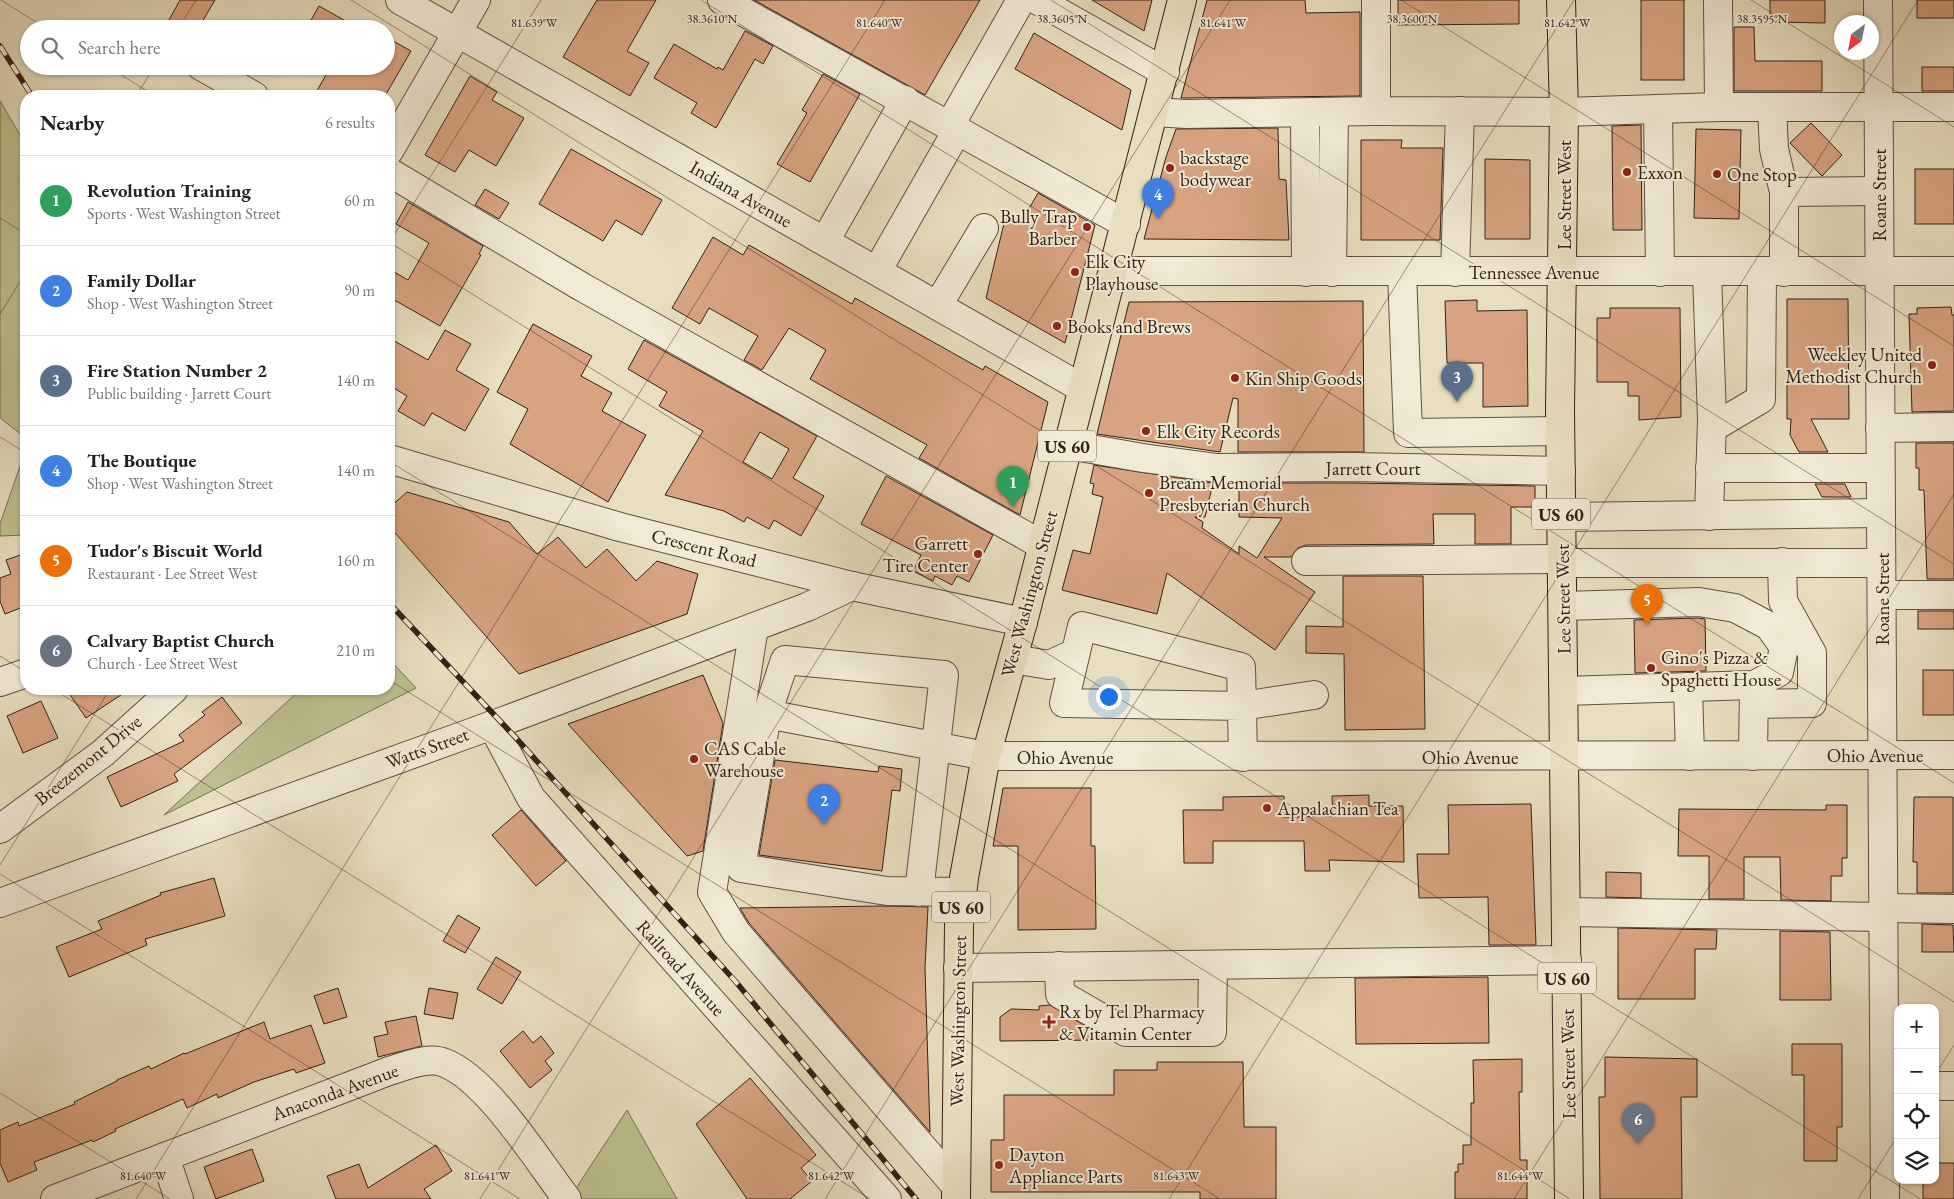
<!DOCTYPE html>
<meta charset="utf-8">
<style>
body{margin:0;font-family:"EB Garamond",serif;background:#f2f2f2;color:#222}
.controls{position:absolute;right:15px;bottom:15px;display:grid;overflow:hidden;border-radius:10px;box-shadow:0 1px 4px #0004}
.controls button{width:45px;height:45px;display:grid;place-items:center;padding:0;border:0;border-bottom:1px solid #e0e0e0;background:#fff;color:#222;font:25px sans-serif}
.compass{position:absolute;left:1834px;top:15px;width:45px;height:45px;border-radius:50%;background:#fff;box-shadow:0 1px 4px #0004;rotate:212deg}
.you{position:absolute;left:1108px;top:696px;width:18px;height:18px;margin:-12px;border:4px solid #fff;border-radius:50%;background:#1a73e8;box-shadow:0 0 0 8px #1a73e833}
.badge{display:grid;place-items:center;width:32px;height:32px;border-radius:50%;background:#1a73e8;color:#fff;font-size:16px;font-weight:700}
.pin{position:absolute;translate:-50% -41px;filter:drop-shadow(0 1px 2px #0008)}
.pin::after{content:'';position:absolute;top:26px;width:18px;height:15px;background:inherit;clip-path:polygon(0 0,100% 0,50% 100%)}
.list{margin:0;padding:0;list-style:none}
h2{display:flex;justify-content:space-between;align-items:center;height:65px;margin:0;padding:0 20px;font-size:21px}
h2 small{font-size:16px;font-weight:400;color:#767676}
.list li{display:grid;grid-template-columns:32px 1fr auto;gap:15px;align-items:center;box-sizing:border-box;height:90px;padding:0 20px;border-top:1px solid #e0e0e0}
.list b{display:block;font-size:19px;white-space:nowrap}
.list p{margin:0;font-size:16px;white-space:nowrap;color:#767676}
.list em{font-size:16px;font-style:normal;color:#767676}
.icon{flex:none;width:28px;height:28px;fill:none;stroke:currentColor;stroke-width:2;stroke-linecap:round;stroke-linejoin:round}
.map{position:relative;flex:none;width:1954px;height:1199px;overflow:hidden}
.search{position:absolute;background:#fff;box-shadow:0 1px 4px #0004;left:20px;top:20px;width:375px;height:55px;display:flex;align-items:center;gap:12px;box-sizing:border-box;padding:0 18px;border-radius:28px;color:#767676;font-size:19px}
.panel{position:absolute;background:#fff;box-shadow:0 1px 4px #0004;left:20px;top:90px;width:375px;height:605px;border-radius:20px}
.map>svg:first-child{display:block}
.green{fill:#bcc08e;stroke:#787052}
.building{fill:#d8a381;stroke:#332015;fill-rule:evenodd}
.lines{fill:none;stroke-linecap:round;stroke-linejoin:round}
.minor-casing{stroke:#605040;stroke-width:30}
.major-casing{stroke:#332015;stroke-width:30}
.minor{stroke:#f0ead6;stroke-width:28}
.major{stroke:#e8dfc0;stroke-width:28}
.rail-casing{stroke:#332015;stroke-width:5.5}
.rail{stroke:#f0ead6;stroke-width:4;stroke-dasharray:11;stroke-linecap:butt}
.ticks{fill:none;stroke:#332015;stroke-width:1;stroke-opacity:0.45}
.poi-dot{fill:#8f2418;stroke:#f0ead6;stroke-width:2}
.labels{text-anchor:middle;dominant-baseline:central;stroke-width:4;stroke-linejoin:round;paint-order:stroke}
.shield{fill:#f0ead6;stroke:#6c5d4f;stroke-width:1}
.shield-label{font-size:18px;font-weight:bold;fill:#332015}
.poi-label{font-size:19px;fill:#332015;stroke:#f0ead6;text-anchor:start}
.street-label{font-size:19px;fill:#332015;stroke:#f0ead6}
.ticks-label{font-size:12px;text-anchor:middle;fill:#332015;stroke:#f0ead6;stroke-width:4;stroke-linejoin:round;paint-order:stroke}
</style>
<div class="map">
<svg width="1954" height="1199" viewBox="0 0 1954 1199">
<rect width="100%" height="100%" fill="#e8dfc0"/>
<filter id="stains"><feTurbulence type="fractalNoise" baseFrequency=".004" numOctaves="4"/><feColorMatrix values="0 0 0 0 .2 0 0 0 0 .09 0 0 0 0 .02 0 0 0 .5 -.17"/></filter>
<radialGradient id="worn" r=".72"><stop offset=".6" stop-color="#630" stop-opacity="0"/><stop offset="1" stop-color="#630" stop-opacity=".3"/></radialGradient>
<g class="green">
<polygon points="0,101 26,145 26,438 0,418"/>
<polygon points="26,449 26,535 0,536 0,524"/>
<polygon points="389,659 416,688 164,815 301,689 389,689"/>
<polygon points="627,1110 677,1199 569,1199"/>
</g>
<g class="building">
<polygon points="180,0 215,0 198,29 164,29"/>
<polygon points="597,0 656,0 627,51 649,63 630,96 563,57"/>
<polygon points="754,0 980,0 925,95"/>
<polygon points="1092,0 1152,0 1144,31"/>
<polygon points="1207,0 1305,0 1306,13 1360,12 1360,96 1181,98"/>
<polygon points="1398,0 1519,0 1519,24 1398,25"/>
<rect x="1641" y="0" width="43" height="80"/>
<polygon points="1770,0 1825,0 1825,23 1770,22"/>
<rect x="1917" y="0" width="37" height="18"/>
<polygon points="319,6 360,29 306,29"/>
<polygon points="1734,27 1754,27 1755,61 1822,61 1822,91 1734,91"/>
<polygon points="745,31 773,46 763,64 755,59 716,128 691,113 697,103 654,78 674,44 717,69 718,67 723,70"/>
<polygon points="1034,33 1131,90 1122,130 1015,69"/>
<polygon points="386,37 411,51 385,96 314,96 331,66 386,66"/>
<rect x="1922" y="67" width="32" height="24"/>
<polygon points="823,74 860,94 810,182 777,164 807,113 802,110"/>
<polygon points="470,76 497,92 492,100 524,118 496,166 469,150 455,172 425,155"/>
<polygon points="1811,123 1842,155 1822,176 1790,143"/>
<polygon points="1641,125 1642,230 1613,230 1612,126"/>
<polygon points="1278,128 1279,179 1286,180 1289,240 1144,239 1166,157 1176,129"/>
<polygon points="1696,129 1741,130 1739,219 1694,218"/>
<polygon points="1361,140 1402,140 1401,148 1443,148 1440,240 1361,240"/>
<polygon points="571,149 662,200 642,235 616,220 603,241 539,204"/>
<polygon points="1485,159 1530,160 1530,239 1485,239"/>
<rect x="1915" y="169" width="39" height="55"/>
<polygon points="485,189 509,203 499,219 475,205"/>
<polygon points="1038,193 1095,225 1065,343 986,298 1006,215 1020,224"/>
<polygon points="408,202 483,246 479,254 481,255 440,326 389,297 389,269 408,280 429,243 396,224"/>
<polygon points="713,237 743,255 749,245 852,304 855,298 983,370 985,366 1048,402 1020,515 919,458 927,445 810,379 826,350 789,328 762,370 744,360 758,336 709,308 700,324 672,308"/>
<polygon points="1787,299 1848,299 1849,419 1811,419 1828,452 1799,452 1790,435 1791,419 1787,419"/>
<polygon points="1477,300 1477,311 1527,310 1528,406 1483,407 1483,363 1447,363 1445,301"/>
<polygon points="1363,301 1364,452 1238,452 1238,399 1233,398 1220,452 1097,434 1129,302"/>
<polygon points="1951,307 1952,315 1954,315 1954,411 1912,412 1909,314 1917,314 1917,308"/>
<polygon points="1610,308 1680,308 1681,417 1639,420 1639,396 1628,396 1628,382 1597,382 1597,318 1610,318"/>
<polygon points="533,324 592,356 581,376 612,393 602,411 646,435 608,502 510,444 528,409 497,392"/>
<polygon points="445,330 471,344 456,370 489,389 465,431 432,413 424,426 398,411 407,396 389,385 389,338 428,360"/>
<path d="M644,340L817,436L793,478L824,496L801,536L774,520L769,529L747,517L744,522L724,511L665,495L703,431L659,406L667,392L628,369ZM760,432L789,449L772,479L743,462Z"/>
<polygon points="1916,443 1954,443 1954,579 1927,579 1924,490 1919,490 1919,468 1916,468"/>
<polygon points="1094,465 1213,483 1205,517 1195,517 1203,522 1202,528 1239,554 1239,546 1257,558 1282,518 1239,517 1239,483 1352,483 1535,486 1535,507 1511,507 1511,544 1475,544 1475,514 1433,514 1434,544 1306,545 1298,548 1291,557 1264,557 1315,592 1275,650 1167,573 1157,614 1062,590 1073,550 1090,554 1103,497 1092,494 1094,484 1090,483"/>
<polygon points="886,476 993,535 969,582 957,576 952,585 935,576 933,581 913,571 921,555 861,524"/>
<polygon points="1815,484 1845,484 1851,497 1822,497"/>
<polygon points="407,492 509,522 537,554 558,537 586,568 607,549 636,581 657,561 698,574 687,614 519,674 389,526 389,508"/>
<polygon points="26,553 26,610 23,607 5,614 0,601 0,578 11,574 6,560"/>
<polygon points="1343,576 1423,576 1425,729 1345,730 1344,654 1306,653 1306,626 1343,627"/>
<rect x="1918" y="611" width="36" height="18"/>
<polygon points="1698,618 1705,619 1706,671 1635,673 1634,620"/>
<rect x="1923" y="670" width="31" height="45"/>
<polygon points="703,675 723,723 703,851 687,856 568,724"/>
<polygon points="66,689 130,689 86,718"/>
<polygon points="222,697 242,723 174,774 178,781 121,807 107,777 184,741 179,735 205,715 202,712"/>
<polygon points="41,701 58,738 23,753 7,716"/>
<polygon points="775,760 878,772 879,766 902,769 900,791 892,790 882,871 759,855"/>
<polygon points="1003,788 1091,788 1091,846 1095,846 1096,929 1018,930 1018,846 993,846"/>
<polygon points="1369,795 1369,806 1403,806 1404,862 1329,860 1330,871 1305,871 1304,841 1213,841 1213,863 1184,863 1183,810 1223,810 1223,797 1284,796 1284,817 1333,816 1332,796"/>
<polygon points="1914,797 1953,797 1953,893 1917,893 1917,862 1913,862"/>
<polygon points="1531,804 1536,945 1489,945 1488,897 1419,898 1417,854 1449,854 1448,805"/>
<polygon points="1826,805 1847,805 1847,858 1842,858 1842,876 1831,876 1831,901 1781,900 1780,857 1744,857 1744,899 1709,899 1709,856 1678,856 1679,809 1826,810"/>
<polygon points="521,810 566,861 536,886 492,835"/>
<polygon points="1606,872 1641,873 1641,898 1606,897"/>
<polygon points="214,878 225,916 145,939 147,945 69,977 56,947 102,929 98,921 161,895 160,893"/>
<polygon points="884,906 928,907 925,968 930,1132 749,923 740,908"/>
<polygon points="458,915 480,928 465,953 443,941"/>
<polygon points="1922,924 1953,925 1954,952 1922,952"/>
<polygon points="1618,928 1717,930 1716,949 1695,949 1695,999 1618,999"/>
<polygon points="1780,931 1830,932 1831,1000 1780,1000"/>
<polygon points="496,957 521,972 502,1004 477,989"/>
<polygon points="1488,977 1489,1043 1356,1044 1355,978"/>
<polygon points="338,988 347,1017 324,1024 314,996"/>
<polygon points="429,988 458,993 453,1019 424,1014"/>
<polygon points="1039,1006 1050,1005 1099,1034 1099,1040 1000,1041 1000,1017 1011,1009 1039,1010"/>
<polygon points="416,1016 422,1046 378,1057 374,1037 388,1034 385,1022"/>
<polygon points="264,1022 270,1039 311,1025 325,1063 296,1073 294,1069 254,1082 218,1098 217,1094 187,1108 183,1099 115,1129 116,1131 93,1142 92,1140 34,1162 37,1170 8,1182 0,1163 0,1130 18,1122 19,1126 75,1104 74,1102 117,1081 117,1080 149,1066 151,1069 184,1053 185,1054"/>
<polygon points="523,1031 533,1043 541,1036 554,1053 545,1061 552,1070 530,1088 500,1051"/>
<polygon points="1792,1044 1842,1044 1842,1127 1837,1127 1837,1161 1804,1161 1804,1075 1792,1075"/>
<polygon points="1605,1057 1697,1059 1697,1097 1681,1097 1682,1199 1600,1199 1599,1097 1605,1097"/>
<polygon points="1522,1059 1522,1092 1519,1092 1520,1160 1527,1160 1527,1199 1455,1199 1455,1172 1458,1172 1458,1164 1463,1164 1463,1145 1471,1145 1471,1103 1474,1103 1473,1060"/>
<polygon points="1157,1062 1243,1062 1244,1127 1276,1127 1276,1199 1200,1199 1200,1192 991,1192 991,1140 1004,1140 1004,1095 1114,1095 1114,1070 1157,1070"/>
<polygon points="750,1078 816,1155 801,1168 812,1181 790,1199 747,1199 696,1124"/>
<polygon points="436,1145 452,1171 424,1189 431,1199 336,1199 327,1176 359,1164 368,1188"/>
<polygon points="252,1149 264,1181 216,1199 204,1167"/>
<polygon points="1935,1163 1954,1163 1954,1199 1923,1199 1923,1180 1935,1180"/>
</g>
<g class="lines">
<defs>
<g id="minor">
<polyline points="400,0 1082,388"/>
<polyline points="722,0 1126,224"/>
<polyline points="1037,0 1165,72"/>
<polyline points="1376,0 1376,111 1564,112 1719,107 1954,107"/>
<polyline points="1718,0 1719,107"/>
<polyline points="1878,0 1885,1199"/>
<polyline points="201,66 254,96"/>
<polyline points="1772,107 1774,149 1784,192 1784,272"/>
<polyline points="1658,109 1660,272"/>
<polyline points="1155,112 1186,114 1376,111"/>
<polyline points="1305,113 1306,272"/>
<polyline points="950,125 1021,0"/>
<polyline points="389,151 476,0"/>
<polyline points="389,172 582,287 1042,545"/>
<polyline points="1784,192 1879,191"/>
<polyline points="825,241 905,100"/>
<polyline points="877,271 958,129"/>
<polyline points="1114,271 1954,271"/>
<polyline points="1332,272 1334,112"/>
<polyline points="1402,272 1408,433 1560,431"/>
<polyline points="1455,272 1460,111"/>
<polyline points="1707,272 1712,419 1709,516"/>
<polyline points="938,305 984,228"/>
<polyline points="1712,428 1761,399 1762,272"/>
<polyline points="1880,428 1954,427"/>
<polyline points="1068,445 1143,458 1217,468 1352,467 1561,471"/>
<polyline points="389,459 620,527 852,586 1023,622"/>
<polyline points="1710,468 1880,468"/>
<polyline points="1561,517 1881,513"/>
<polyline points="1306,561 1562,559"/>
<polyline points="1562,563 1881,563"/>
<polyline points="1882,595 1954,595"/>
<polyline points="1563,606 1699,602 1735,608 1769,626 1784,647 1779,672 1754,685 1564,691"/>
<polyline points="754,627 712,892 736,932 956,1186"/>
<polyline points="1013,659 1049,665 1075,653"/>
<polyline points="0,682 26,673"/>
<polyline points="1688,687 1690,756"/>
<polyline points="1754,704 1812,703 1812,653 1783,601 1782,562"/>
<polyline points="767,714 986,756 1954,755"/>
<polyline points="492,725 531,798 887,1199"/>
<polyline points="1753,756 1754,686"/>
<polyline points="1243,757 1241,667 1082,626 1064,703 1242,706 1314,695"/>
<polyline points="0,829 103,753 174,689"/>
<polyline points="919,892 944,675 785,660 767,714 741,868 887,891 962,892"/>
<polyline points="0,903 501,722 807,607 852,586"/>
<polyline points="1884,908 1954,909"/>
<polyline points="1566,912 1884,917"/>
<polyline points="1059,966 1060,994 1126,1032 1212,1032 1213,965"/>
<polyline points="958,968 1567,960"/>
<polyline points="1935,1086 1954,1086"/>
<polyline points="165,1157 179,1199"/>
<path d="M55,1199L389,1071C406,1066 428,1056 445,1063C488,1080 538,1161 567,1199"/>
</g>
<g id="major">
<polyline points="1561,0 1564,112 1560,410 1569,1199"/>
<polyline points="956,1199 959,924 964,878 986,756 1023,622 1182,0"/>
</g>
</defs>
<use href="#minor" class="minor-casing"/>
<use href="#major" class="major-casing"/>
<use href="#minor" class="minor"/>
<use href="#major" class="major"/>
<defs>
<g id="rail">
<polyline points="0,46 32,96"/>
<polyline points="389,603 516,738 736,982 916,1199"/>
</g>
</defs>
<use href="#rail" class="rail-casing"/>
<use href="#rail" class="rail"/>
</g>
<path class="ticks" d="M1,0L47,29M351,0L1954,1002M701,0L1954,783M1051,0L1954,564M1401,0L1954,346M1751,0L1954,127M178,29L196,0M107,66L155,96M136,96L155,66M0,218L26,234M389,242L1920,1199M389,243L541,0M0,314L26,272M0,437L26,453M389,461L1570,1199M0,656L26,672M389,680L1220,1199M53,689L870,1199M0,865L110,689M0,874L520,1199M1935,1075L1954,1045M0,1093L170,1199M136,1199L885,0M480,1199L1230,0M825,1199L1574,0M1169,1199L1918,0M1514,1199L1954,494M1858,1199L1898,1135"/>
<g class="poi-dot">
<circle cx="1170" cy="168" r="5"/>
<circle cx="1627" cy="172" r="5"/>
<circle cx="1717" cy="174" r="5"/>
<circle cx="1087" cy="227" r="5"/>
<circle cx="1075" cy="272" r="5"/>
<circle cx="1057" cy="326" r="5"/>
<circle cx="1932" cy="365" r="5"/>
<circle cx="1235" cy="378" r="5"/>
<circle cx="1146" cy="431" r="5"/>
<circle cx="1149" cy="493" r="5"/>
<circle cx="978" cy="554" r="5"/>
<circle cx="1651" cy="668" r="5"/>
<circle cx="694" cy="759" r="5"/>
<circle cx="1267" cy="808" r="5"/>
<path d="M1046.5 1014.5h5v5h5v5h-5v5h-5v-5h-5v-5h5z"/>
<circle cx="999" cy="1165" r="5"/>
</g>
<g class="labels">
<g class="shield">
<rect x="1038" y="430.5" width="58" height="31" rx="4"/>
<rect x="1532" y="498.5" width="58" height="31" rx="4"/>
<rect x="932" y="891.5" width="58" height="31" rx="4"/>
<rect x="1538" y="962.5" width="58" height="31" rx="4"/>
</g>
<g class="shield-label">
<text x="1067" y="446">US 60</text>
<text x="1561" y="514">US 60</text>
<text x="961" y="907">US 60</text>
<text x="1567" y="978">US 60</text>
</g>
<g class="poi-label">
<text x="1180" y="157">backstage<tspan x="1180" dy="22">bodywear</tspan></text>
<text x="1637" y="172">Exxon</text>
<text x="1727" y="174">One Stop</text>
<text x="1077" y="216" text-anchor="end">Bully Trap<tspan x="1077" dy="22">Barber</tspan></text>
<text x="1085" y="261">Elk City<tspan x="1085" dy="22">Playhouse</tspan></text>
<text x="1067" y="326">Books and Brews</text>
<text x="1922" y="354" text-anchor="end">Weekley United<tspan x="1922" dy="22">Methodist Church</tspan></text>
<text x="1245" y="378">Kin Ship Goods</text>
<text x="1156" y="431">Elk City Records</text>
<text x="1159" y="482">Bream Memorial<tspan x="1159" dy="22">Presbyterian Church</tspan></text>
<text x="968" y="543" text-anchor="end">Garrett<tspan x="968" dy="22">Tire Center</tspan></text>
<text x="1661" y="657">Gino's Pizza &amp;<tspan x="1661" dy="22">Spaghetti House</tspan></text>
<text x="704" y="748">CAS Cable<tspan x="704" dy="22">Warehouse</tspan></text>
<text x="1277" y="808">Appalachian Tea</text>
<text x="1059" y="1011">Rx by Tel Pharmacy<tspan x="1059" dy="22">&amp; Vitamin Center</tspan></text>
<text x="1009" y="1154">Dayton<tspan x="1009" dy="22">Appliance Parts</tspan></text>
</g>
<g class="street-label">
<text transform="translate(741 194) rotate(30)">Indiana Avenue</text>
<text transform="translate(1564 195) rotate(-90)">Lee Street West</text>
<text transform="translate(1879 195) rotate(-90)">Roane Street</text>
<text x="1534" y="272">Tennessee Avenue</text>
<text x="1373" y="468">Jarrett Court</text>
<text transform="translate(704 548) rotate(14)">Crescent Road</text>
<text transform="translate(1029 594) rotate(-75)">West Washington Street</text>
<text transform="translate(1563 599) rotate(-91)">Lee Street West</text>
<text transform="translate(1882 599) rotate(-90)">Roane Street</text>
<text transform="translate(427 748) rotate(-20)">Watts Street</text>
<text x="1875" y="755">Ohio Avenue</text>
<text x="1065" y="757">Ohio Avenue</text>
<text x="1470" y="757">Ohio Avenue</text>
<text transform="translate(88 760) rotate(-39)">Breezemont Drive</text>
<text transform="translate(681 968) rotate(48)">Railroad Avenue</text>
<text transform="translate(958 1021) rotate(-89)">West Washington Street</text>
<text transform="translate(1568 1064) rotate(-91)">Lee Street West</text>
<text transform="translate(335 1092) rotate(-20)">Anaconda Avenue</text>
</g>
</g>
<g class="ticks-label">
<text x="1412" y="23">38.3600°N</text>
<text x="712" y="23">38.3610°N</text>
<text x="1062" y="23">38.3605°N</text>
<text x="1762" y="23">38.3595°N</text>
<text x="534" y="27">81.639°W</text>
<text x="879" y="27">81.640°W</text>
<text x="1223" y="27">81.641°W</text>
<text x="1567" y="27">81.642°W</text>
<text x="143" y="1180">81.640°W</text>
<text x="487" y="1180">81.641°W</text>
<text x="831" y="1180">81.642°W</text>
<text x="1176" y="1180">81.643°W</text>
<text x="1520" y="1180">81.644°W</text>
</g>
<rect width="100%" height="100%" filter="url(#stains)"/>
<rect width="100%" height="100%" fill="url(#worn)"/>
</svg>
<div class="controls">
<button>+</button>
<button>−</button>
<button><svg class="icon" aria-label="locate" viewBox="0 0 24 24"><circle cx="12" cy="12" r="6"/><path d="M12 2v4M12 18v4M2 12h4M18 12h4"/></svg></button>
<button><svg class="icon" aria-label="layers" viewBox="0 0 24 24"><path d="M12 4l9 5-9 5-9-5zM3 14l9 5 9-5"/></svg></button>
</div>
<svg class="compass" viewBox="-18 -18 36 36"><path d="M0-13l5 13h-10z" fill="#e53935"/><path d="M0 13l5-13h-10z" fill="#767676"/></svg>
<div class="you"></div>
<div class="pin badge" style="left:1013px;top:507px;background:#2e9e5b">1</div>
<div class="pin badge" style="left:824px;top:825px;background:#3f7fe0">2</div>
<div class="pin badge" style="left:1457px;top:402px;background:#5c6f8a">3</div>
<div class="pin badge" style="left:1158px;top:219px;background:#3f7fe0">4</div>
<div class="pin badge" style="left:1647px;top:625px;background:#e8710a">5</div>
<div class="pin badge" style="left:1638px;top:1144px;background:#6b7280">6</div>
<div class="search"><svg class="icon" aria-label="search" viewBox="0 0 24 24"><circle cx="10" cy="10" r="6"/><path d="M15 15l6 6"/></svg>Search here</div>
<section class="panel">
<h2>Nearby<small>6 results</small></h2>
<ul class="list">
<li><span class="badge" style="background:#2e9e5b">1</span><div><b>Revolution Training</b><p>Sports · West Washington Street</p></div><em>60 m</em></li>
<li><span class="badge" style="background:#3f7fe0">2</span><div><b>Family Dollar</b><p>Shop · West Washington Street</p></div><em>90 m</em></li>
<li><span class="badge" style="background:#5c6f8a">3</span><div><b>Fire Station Number 2</b><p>Public building · Jarrett Court</p></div><em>140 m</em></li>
<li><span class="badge" style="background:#3f7fe0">4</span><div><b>The Boutique</b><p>Shop · West Washington Street</p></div><em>140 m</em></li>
<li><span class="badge" style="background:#e8710a">5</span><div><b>Tudor's Biscuit World</b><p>Restaurant · Lee Street West</p></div><em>160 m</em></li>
<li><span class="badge" style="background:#6b7280">6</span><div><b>Calvary Baptist Church</b><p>Church · Lee Street West</p></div><em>210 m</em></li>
</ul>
</section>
</div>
